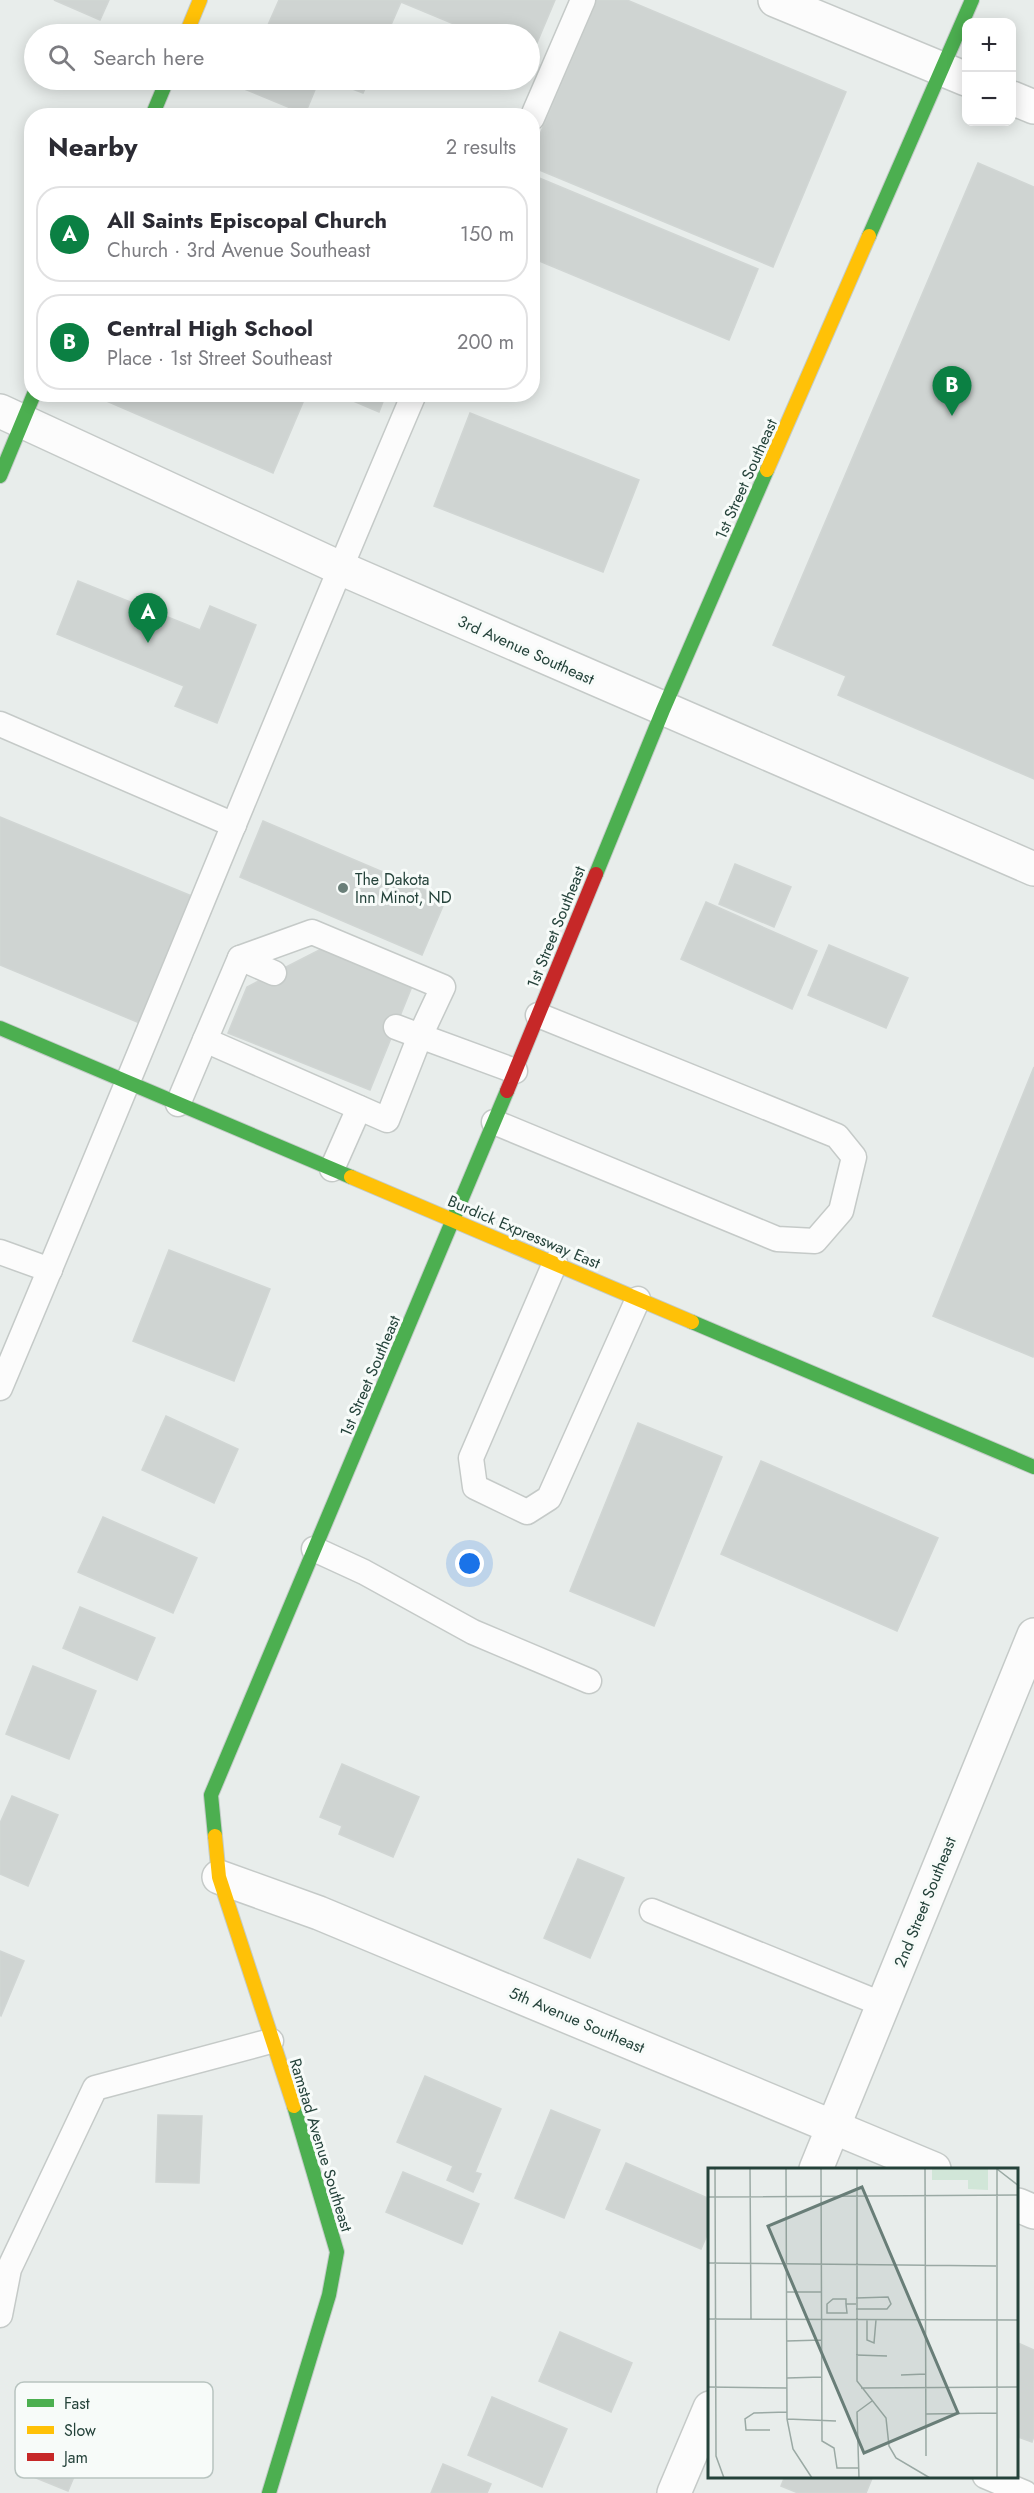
<!DOCTYPE html>
<meta charset="utf-8">
<style>
body{margin:0;font-family:Jost,sans-serif;background:#f2f2f3;color:#2b2b33}
.controls{position:absolute;right:18px;top:18px;display:grid;overflow:hidden;border-radius:12px;box-shadow:0 3px 15px #0003}
.controls button{width:54px;height:54px;display:grid;place-items:center;padding:0;border:0;border-bottom:2px solid #e1e1e2;background:#fff;color:#2b2b33;font:30px sans-serif}
.you{position:absolute;left:470px;top:1564px;width:21px;height:21px;margin:-15px;border:4px solid #fff;border-radius:50%;background:#1a73e8;box-shadow:0 0 0 9px #1a73e833}
.badge{display:grid;place-items:center;width:39px;height:39px;border-radius:50%;background:#0b8043;color:#fff;font-size:20px;font-weight:700}
.pin{position:absolute;translate:-50% -50px;filter:drop-shadow(0 2px 3px #0008)}
.pin::after{content:'';position:absolute;top:32px;width:21px;height:18px;background:inherit;clip-path:polygon(0 0,100% 0,50% 100%)}
.list{margin:0;padding:0;list-style:none}
h2{display:flex;justify-content:space-between;align-items:center;height:78px;margin:0;padding:0 24px;font-size:26px}
h2 small{font-size:20px;font-weight:400;color:#7c7c81}
.list li{display:grid;grid-template-columns:39px 1fr auto;gap:18px;align-items:center;box-sizing:border-box;height:96px;margin:0 12px 12px;padding:0 12px;border:2px solid #e1e1e2;border-radius:24px}
.list b{display:block;font-size:22px;white-space:nowrap}
.list p{margin:0;font-size:20px;white-space:nowrap;color:#7c7c81}
.list em{font-size:20px;font-style:normal;color:#7c7c81}
.icon{flex:none;width:33px;height:33px;fill:none;stroke:currentColor;stroke-width:2;stroke-linecap:round;stroke-linejoin:round}
.map{position:relative;flex:none;width:1034px;height:2493px;overflow:hidden}
.search{position:absolute;background:#fff;box-shadow:0 3px 15px #0003;left:24px;top:24px;width:516px;height:66px;display:flex;align-items:center;gap:15px;box-sizing:border-box;padding:0 21px;border-radius:33px;color:#7c7c81;font-size:22px}
.panel{position:absolute;background:#fff;box-shadow:0 3px 15px #0003;left:24px;top:108px;width:516px;height:294px;border-radius:24px}
.map>svg:first-child{display:block}
.building{fill:#cfd4d2;stroke:#d1d6d4;stroke-width:1.5}
.lines{fill:none;stroke-linecap:round;stroke-linejoin:round}
.lane-casing{stroke:#c5cac8;stroke-width:27}
.street-casing{stroke:#c5cac8;stroke-width:36}
.fast-casing{stroke:#c3cbc8;stroke-width:16}
.slow-casing{stroke:#c3cbc8;stroke-width:16}
.jam-casing{stroke:#c3cbc8;stroke-width:16}
.lane{stroke:#fcfcfc;stroke-width:24}
.street{stroke:#fcfcfc;stroke-width:33}
.fast{stroke:#4caf50;stroke-width:14}
.slow{stroke:#ffc107;stroke-width:14}
.jam{stroke:#c62828;stroke-width:14}
.poi-dot{fill:#697e78;stroke:#f7fbf9;stroke-width:2}
.labels{text-anchor:middle;dominant-baseline:central;stroke-width:6;stroke-linejoin:round;paint-order:stroke}
.street-label{font-size:16px;fill:#24423a;stroke:#f7fbf9}
.poi-label{font-size:16px;fill:#24423a;stroke:#f7fbf9;text-anchor:start}
.inset-road{fill:none;stroke:#9aa9a4;stroke-width:1.5}
.view{fill:#697e78;fill-opacity:0.15;stroke:#697e78;stroke-width:3}
.inset-edge{fill:none;stroke:#24423a;stroke-width:3}
.key{fill:#f7fbf9;stroke:#b8c4c0;stroke-width:1.5}
.key-label{font-size:16px;fill:#24423a}
</style>
<div class="map">
<svg width="1034" height="2493" viewBox="0 0 1034 2493">
<rect width="100%" height="100%" fill="#e8edeb"/>
<g class="building">
<polygon points="54,0 109,0 100,20"/>
<polygon points="279,0 555,0 531,57 530,56 530,34 478,34 401,2 387,34 264,34"/>
<polygon points="597,0 627,0 846,92 773,267 532,167 532,153"/>
<polygon points="246,80 319,80 305,114 242,88"/>
<polygon points="329,80 369,80 363,93"/>
<polygon points="978,163 1034,187 1034,779 838,695 846,676 773,645"/>
<polygon points="532,175 758,269 729,340 532,258"/>
<polygon points="104,394 306,394 306,395 273,473 102,399"/>
<polygon points="337,394 386,394 379,412"/>
<polygon points="470,413 639,480 603,572 434,506"/>
<polygon points="78,581 200,630 210,606 256,625 217,723 175,706 184,686 57,634"/>
<polygon points="0,817 194,897 142,1024 0,965"/>
<polygon points="263,821 446,899 422,955 240,877"/>
<polygon points="735,864 791,887 774,927 719,904"/>
<polygon points="706,902 817,951 792,1009 681,959"/>
<polygon points="829,945 908,978 886,1028 808,995"/>
<polygon points="323,948 413,984 370,1090 228,1033 247,987"/>
<polygon points="1034,1067 1034,1354 1033,1357 933,1316"/>
<polygon points="169,1250 270,1289 234,1381 133,1341"/>
<polygon points="166,1416 238,1449 214,1503 142,1470"/>
<polygon points="638,1423 722,1457 654,1626 570,1591"/>
<polygon points="761,1461 938,1538 897,1631 721,1554"/>
<polygon points="103,1517 197,1558 173,1613 78,1572"/>
<polygon points="80,1607 155,1638 137,1680 63,1648"/>
<polygon points="33,1666 96,1691 69,1759 6,1734"/>
<polygon points="342,1764 419,1797 393,1857 339,1834 342,1826 320,1817"/>
<polygon points="12,1796 58,1815 28,1886 0,1874 0,1823"/>
<polygon points="578,1859 624,1878 590,1958 544,1938"/>
<polygon points="0,1951 24,1961 1,2016 0,2015"/>
<polygon points="425,2076 501,2109 475,2172 481,2174 473,2192 447,2180 453,2166 397,2142"/>
<polygon points="551,2110 600,2130 564,2218 515,2198"/>
<polygon points="158,2115 202,2116 199,2183 156,2182"/>
<polygon points="626,2163 710,2199 710,2228 701,2249 606,2209"/>
<polygon points="403,2172 479,2204 462,2244 386,2212"/>
<polygon points="560,2332 632,2363 611,2412 539,2381"/>
<polygon points="1018,2343 1034,2350 1034,2436 1032,2442 1018,2437"/>
<polygon points="492,2397 567,2429 542,2487 468,2455"/>
<polygon points="47,2406 95,2427 68,2491 19,2471"/>
<polygon points="443,2464 491,2484 487,2493 431,2493"/>
<polygon points="785,2476 873,2476 866,2493 798,2493 781,2486"/>
</g>
<g class="lines">
<defs>
<g id="lane">
<polyline points="532,118 583,0"/>
<polyline points="0,724 234,825"/>
<polyline points="240,958 274,973"/>
<polyline points="396,1027 420,1036 443,987 312,932 240,958 205,1040 387,1120 420,1036 515,1071"/>
<polyline points="178,1104 205,1040"/>
<polyline points="494,1122 777,1239 815,1241 841,1211 854,1157 837,1136 538,1015"/>
<polyline points="332,1169 359,1108"/>
<polyline points="0,1252 50,1270"/>
<polyline points="555,1263 471,1458 475,1487 527,1512 549,1498 638,1299"/>
<path d="M0,1388C140,1057 273,724 414,394"/>
<polyline points="314,1549 364,1572 473,1632 589,1681"/>
<polyline points="652,1911 884,2005"/>
<polyline points="0,2315 9,2269 95,2088 271,2041"/>
<polyline points="985,2476 1025,2493"/>
</g>
<g id="street">
<polyline points="775,0 966,79"/>
<polyline points="1012,98 1034,107"/>
<polyline points="0,411 340,568 1034,869"/>
<polyline points="219,1877 319,1913 934,2169"/>
<polyline points="816,2169 1034,1635"/>
<polyline points="1018,2205 1034,2212"/>
<polyline points="674,2493 710,2408"/>
</g>
<g id="fast">
<polyline points="152,116 167,80"/>
<polyline points="869,236 972,0"/>
<polyline points="0,476 34,394"/>
<polyline points="596,874 663,710 767,470"/>
<polyline points="0,1028 351,1177"/>
<polyline points="692,1322 1034,1467"/>
<polyline points="215,1836 211,1795 507,1091"/>
<polyline points="269,2493 329,2295 337,2252 294,2106"/>
</g>
<g id="slow">
<polyline points="186,34 200,0"/>
<polyline points="767,470 869,236"/>
<polyline points="351,1177 692,1322"/>
<polyline points="215,1836 219,1877 294,2106"/>
</g>
<polyline id="jam" points="507,1091 596,874"/>
</defs>
<use href="#lane" class="lane-casing"/>
<use href="#street" class="street-casing"/>
<use href="#fast" class="fast-casing"/>
<use href="#slow" class="slow-casing"/>
<use href="#jam" class="jam-casing"/>
<use href="#lane" class="lane"/>
<use href="#street" class="street"/>
<use href="#fast" class="fast"/>
<use href="#slow" class="slow"/>
<use href="#jam" class="jam"/>
</g>
<circle class="poi-dot" cx="343" cy="888" r="6"/>
<g class="labels">
<g class="street-label">
<text transform="translate(746 479) rotate(-66)">1st Street Southeast</text>
<text transform="translate(526 650) rotate(24)">3rd Avenue Southeast</text>
<text transform="translate(556 927) rotate(-68)">1st Street Southeast</text>
<text transform="translate(524 1232) rotate(23)">Burdick Expressway East</text>
<text transform="translate(370 1376) rotate(-67)">1st Street Southeast</text>
<text transform="translate(925 1902) rotate(-68)">2nd Street Southeast</text>
<text transform="translate(577 2020) rotate(23)">5th Avenue Southeast</text>
<text transform="translate(321 2145) rotate(73)">Ramstad Avenue Southeast</text>
</g>
<g class="poi-label">
<text x="355" y="879">The Dakota<tspan x="355" dy="18">Inn Minot, ND</tspan></text>
</g>
</g>
<g transform="translate(708 2168)">
<rect width="310" height="310" fill="#e8edeb"/>
<path d="M224,0H280V22L260,21V12H224Z" fill="#d1e6d8"/>
<path class="inset-road" d="M7,0L8,288L16,310M42,0L43,151M78,0L79,251L85,281L104,310M113,0L114,273L126,280L129,300H151M149,0V213L178,250L181,278L188,290L222,310M217,0L218,288M289,0V310M289,1L311,18M0,29L311,27M0,95L288,98M79,124H113M148,130L180,129L183,136L179,141H148M138,136V131H125L119,136V145H139L138,136H148M0,151L311,152M159,152V172L166,175L168,152M79,173L114,172M148,187L179,188M193,207L218,206M79,210L114,209M0,219L79,220M153,220L311,219M218,246L289,245M79,251L128,253M62,262H38L37,251L46,245L79,244M151,310L149,244L164,233"/>
<path class="view" d="M154,19L250,245L156,285L60,58Z"/>
<rect width="310" height="310" class="inset-edge"/>
</g>
<rect x="15" y="2382" width="198" height="96" rx="9" class="key"/>
<rect x="27" y="2399" width="27" height="8" fill="#4caf50"/>
<rect x="27" y="2426" width="27" height="8" fill="#ffc107"/>
<rect x="27" y="2453" width="27" height="8" fill="#c62828"/>
<g class="key-label">
<text x="64" y="2409">Fast</text>
<text x="64" y="2436">Slow</text>
<text x="64" y="2463">Jam</text>
</g>
</svg>
<div class="controls">
<button>+</button>
<button>−</button>
</div>
<div class="you"></div>
<div class="pin badge" style="left:148px;top:643px">A</div>
<div class="pin badge" style="left:952px;top:416px">B</div>
<div class="search"><svg class="icon" aria-label="search" viewBox="0 0 24 24"><circle cx="10" cy="10" r="6"/><path d="M15 15l6 6"/></svg>Search here</div>
<section class="panel">
<h2>Nearby<small>2 results</small></h2>
<ul class="list">
<li><span class="badge">A</span><div><b>All Saints Episcopal Church</b><p>Church · 3rd Avenue Southeast</p></div><em>150 m</em></li>
<li><span class="badge">B</span><div><b>Central High School</b><p>Place · 1st Street Southeast</p></div><em>200 m</em></li>
</ul>
</section>
</div>
